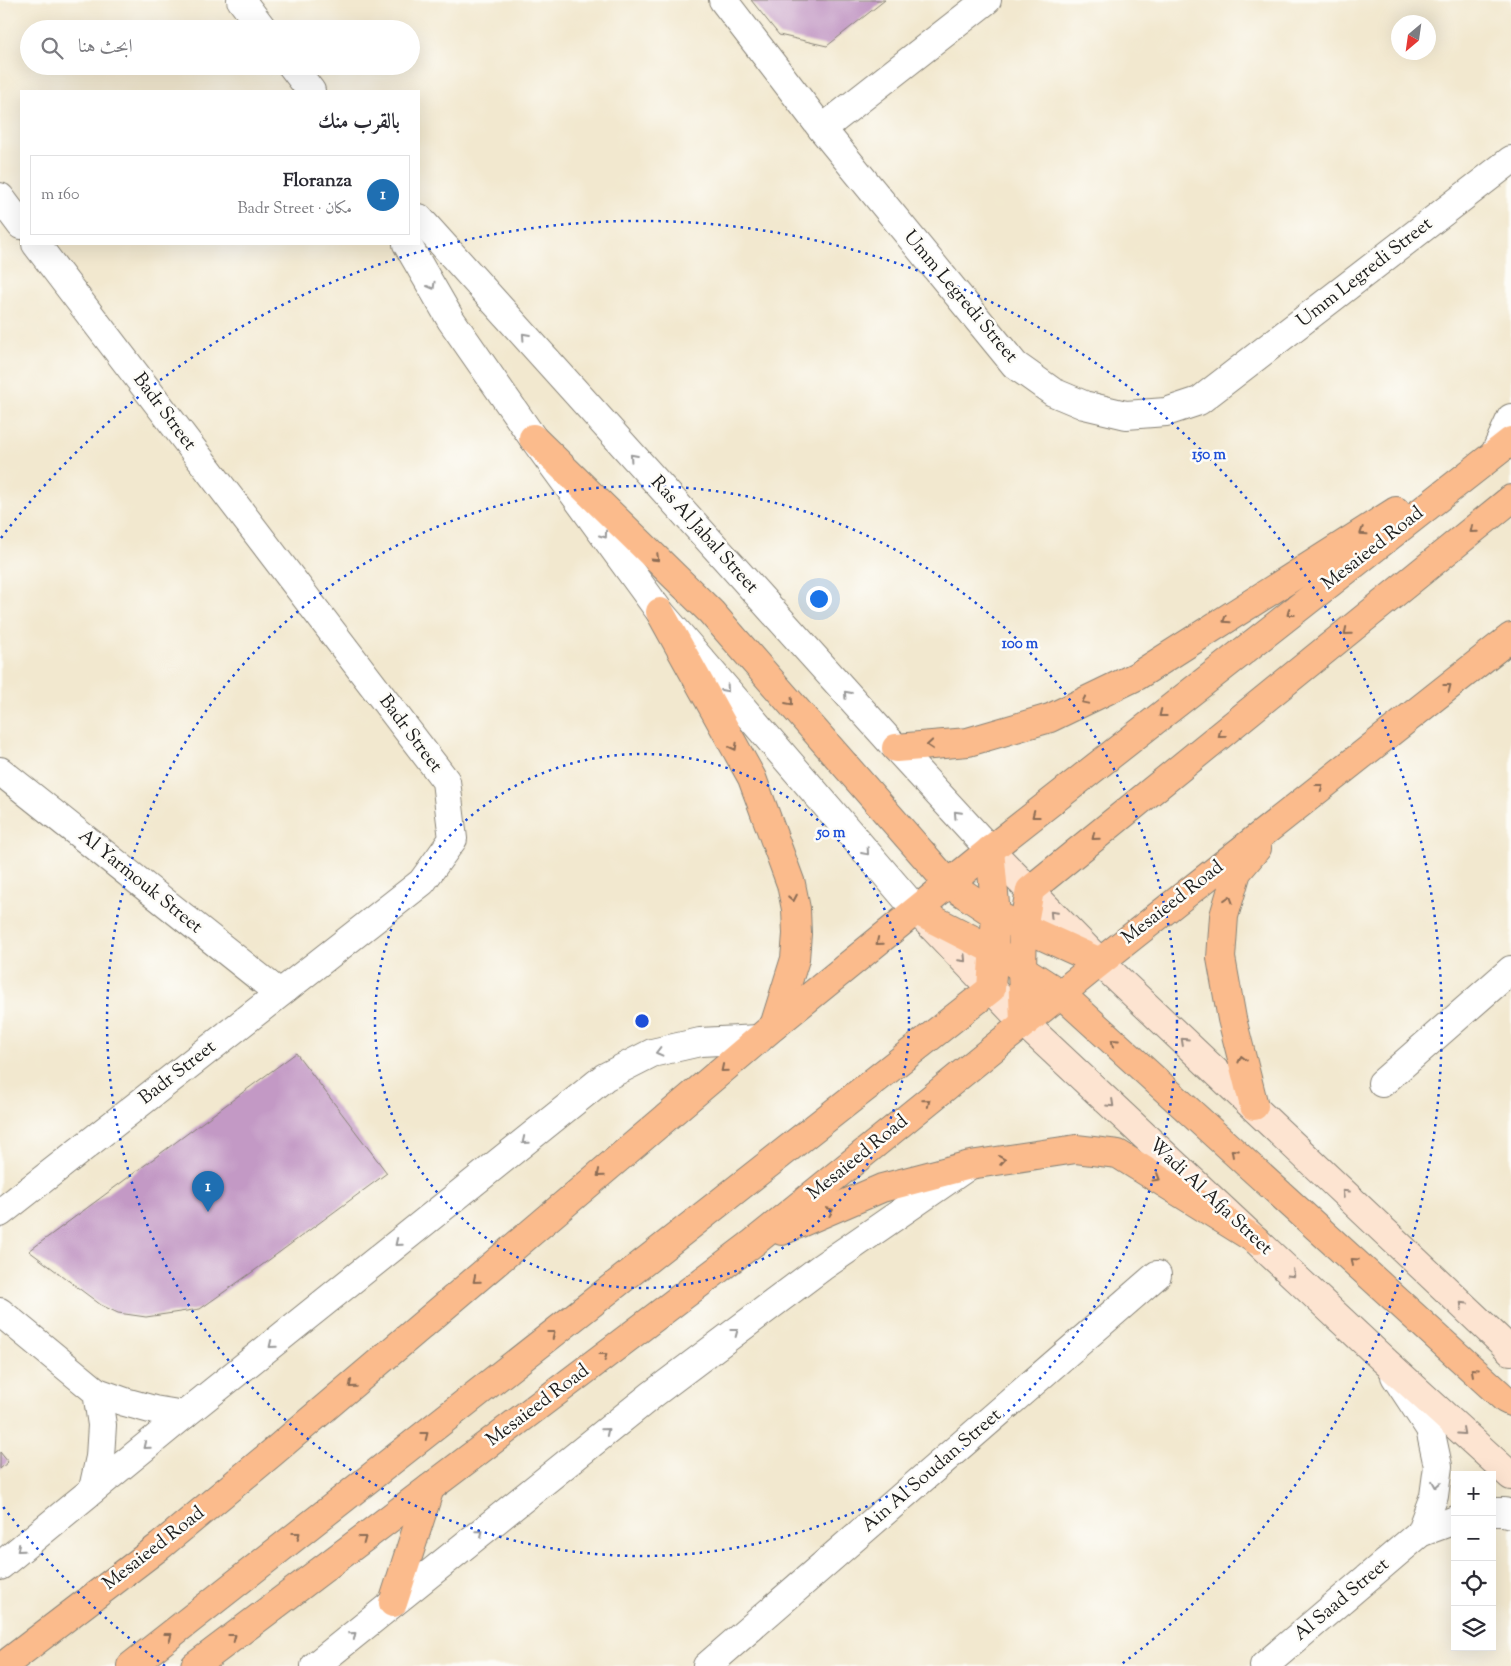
<!DOCTYPE html>
<html lang="ar">
<meta charset="utf-8">
<style>
body{margin:0;font-family:"Sorts Mill Goudy",Amiri,serif;background:#f2f2f3;color:#2b2b33;direction:rtl}
.controls{position:absolute;right:15px;bottom:15px;display:grid;overflow:hidden;border-radius:0px;box-shadow:0 5px 20px #0002}
.controls button{width:45px;height:45px;display:grid;place-items:center;padding:0;border:0;border-bottom:1px solid #e1e1e2;background:#fff;color:#2b2b33;font:25px sans-serif}
.compass{position:absolute;left:1391px;top:15px;width:45px;height:45px;border-radius:50%;background:#fff;box-shadow:0 5px 20px #0002;rotate:209deg}
.you{position:absolute;left:818px;top:598px;width:18px;height:18px;margin:-12px;border:4px solid #fff;border-radius:50%;background:#1a73e8;box-shadow:0 0 0 8px #1a73e833}
.badge{display:grid;place-items:center;width:32px;height:32px;border-radius:50%;background:#1f6fb2;color:#fff;font-size:16px;font-weight:700}
.pin{position:absolute;translate:-50% -41px;filter:drop-shadow(0 1px 2px #0008)}
.pin::after{content:'';position:absolute;top:26px;width:18px;height:15px;background:inherit;clip-path:polygon(0 0,100% 0,50% 100%)}
.list{margin:0;padding:0;list-style:none}
h2{display:flex;justify-content:space-between;align-items:center;height:65px;margin:0;padding:0 20px;font-size:21px}
h2 small{font-size:16px;font-weight:400;color:#7c7c81}
.list li{display:grid;grid-template-columns:32px 1fr auto;gap:15px;align-items:center;box-sizing:border-box;height:80px;margin:0 10px 10px;padding:0 10px;border:1px solid #e1e1e2;border-radius:0px}
.list b{display:block;font-size:19px;white-space:nowrap}
.list p{margin:0;font-size:16px;white-space:nowrap;color:#7c7c81}
.list em{font-size:16px;font-style:normal;color:#7c7c81}
.icon{flex:none;width:28px;height:28px;fill:none;stroke:currentColor;stroke-width:2;stroke-linecap:round;stroke-linejoin:round}
.map{position:relative;flex:none;width:1511px;height:1666px;overflow:hidden;direction:ltr}
.search{position:absolute;background:#fff;box-shadow:0 5px 20px #0002;left:20px;top:20px;width:400px;height:55px;display:flex;align-items:center;gap:12px;box-sizing:border-box;padding:0 18px;border-radius:28px;color:#7c7c81;font-size:19px}
.panel{position:absolute;background:#fff;box-shadow:0 5px 20px #0002;left:20px;top:90px;width:400px;height:155px;border-radius:0px;direction:rtl}
.map>svg:first-child{display:block}
.building{fill:#c399c5}
.lines{fill:none;stroke-linecap:round;stroke-linejoin:round}
.minor-casing{stroke:#878276;stroke-width:30}
.tertiary-casing{stroke:#878276;stroke-width:30}
.secondary-casing{stroke:#878276;stroke-width:30}
.trunk-casing{stroke:#878276;stroke-width:30}
.minor{stroke:#fff;stroke-width:28}
.tertiary{stroke:#fff;stroke-width:28}
.secondary{stroke:#fde4d1;stroke-width:28}
.trunk{stroke:#fbbb8c;stroke-width:28}
.oneway{stroke:#999}
.oneway2{stroke:#8c6c54}
.oneway3{stroke:#988a80}
.ring{fill:none;stroke:#1d4ed8;stroke-width:2.5;stroke-dasharray:2.5 5}
.labels{text-anchor:middle;dominant-baseline:central;stroke-width:5;stroke-linejoin:round;paint-order:stroke}
.street-label{font-size:19px;fill:#1c1c1c;stroke:#fdfcf7}
.centre{fill:#1d4ed8;stroke:#fdfcf7;stroke-width:2.5}
.ring-label{font-size:15px;text-anchor:middle;font-weight:bold;fill:#1d4ed8;stroke:#fdfcf7;stroke-width:5;stroke-linejoin:round;paint-order:stroke}
</style>
<div class="map">
<svg width="1511" height="1666" viewBox="0 0 1511 1666">
<rect width="100%" height="100%" fill="#fdfcf7"/>
<filter id="ink" filterUnits="userSpaceOnUse"><feTurbulence type="fractalNoise" baseFrequency=".02" numOctaves="2"/><feDisplacementMap in="SourceGraphic" scale="10" xChannelSelector="R" yChannelSelector="G"/><feConvolveMatrix kernelMatrix="1 2 1 2 8 2 1 2 1" color-interpolation-filters="sRGB"/></filter>
<filter id="wash" filterUnits="userSpaceOnUse"><feTurbulence type="fractalNoise" baseFrequency=".0096" numOctaves="4" result="noise"/><feDisplacementMap in="SourceGraphic" scale="20" xChannelSelector="R" yChannelSelector="G"/><feGaussianBlur stdDeviation="1.12" result="paint"/><feColorMatrix in="noise" values="0 0 0 0 0 0 0 0 0 0 0 0 0 0 0 0 0 1.4 0 .05"/><feComposite in="paint" operator="in"/></filter>
<g filter="url(#wash)">
<rect width="100%" height="100%" fill="#f2e8cf"/>
<g id="blocks">
<g class="building">
<polygon points="751,0 885,0 827,46 779,35"/>
<polygon points="296,1053 387,1173 258,1268 200,1309 146,1317 118,1313 101,1305 29,1251"/>
<polygon points="0,1452 8,1462 0,1469"/>
</g>
</g>
</g>
<g filter="url(#ink)">
<use href="#blocks" fill-opacity="0" stroke="#878276" stroke-width="1"/>
<g class="lines">
<defs>
<g id="minor">
<polyline points="723,0 822,129 1015,365 1053,392 1084,405 1126,415 1166,412 1199,401 1511,160"/>
<polyline points="822,129 987,0"/>
<polyline points="0,197 21,225"/>
<polyline points="1495,453 1511,418"/>
<polyline points="0,771 279,993"/>
<polyline points="1382,1083 1511,970"/>
<polyline points="0,1213 422,882 453,839 446,781 36,244"/>
<polyline points="0,1312 97,1392 125,1402 154,1410 184,1415"/>
<polyline points="1395,1376 1430,1429 1438,1466 1434,1496 1420,1533"/>
<polyline points="93,1489 100,1457 102,1425 97,1392"/>
<polyline points="1492,1512 1504,1512 1511,1514"/>
<polyline points="0,1566 184,1415 605,1077 652,1053 700,1042 759,1039"/>
<polyline points="315,1666 653,1394 822,1267 967,1167"/>
<polyline points="707,1666 1157,1275"/>
<polyline points="1264,1666 1420,1533 1455,1520"/>
</g>
<g id="tertiary">
<polyline points="241,0 263,29"/>
<polyline points="292,66 311,91"/>
<polyline points="419,218 896,748 990,850"/>
<polyline points="407,244 451,320 533,438 660,612 917,911"/>
</g>
<g id="secondary">
<polyline points="990,850 1100,962 1511,1351"/>
<polyline points="920,914 1024,1023 1386,1362 1511,1476"/>
</g>
<g id="trunk">
<polyline points="533,438 711,612 949,884 996,915 1100,962"/>
<polyline points="660,612 752,778 791,884 796,909 797,934 795,959 774,1026"/>
<polyline points="896,748 968,742 1050,718 1137,676 1396,511"/>
<polyline points="917,911 993,950 1061,994 1505,1399 1511,1402"/>
<polyline points="1024,1023 1022,969 1023,928 1030,890 1511,499"/>
<polyline points="1254,1106 1232,1019 1221,958 1224,916 1237,872 1257,848"/>
<polyline points="782,1231 882,1188 970,1165 1076,1149 1118,1154 1256,1240"/>
<polyline points="393,1603 430,1488"/>
<polyline points="3,1666 160,1546 272,1453 774,1026 990,850 1511,441"/>
<polyline points="131,1666 991,989 996,915 990,850"/>
<polyline points="195,1666 753,1243 1100,962 1511,637"/>
</g>
</defs>
<use href="#minor" class="minor-casing"/>
<use href="#tertiary" class="tertiary-casing"/>
<use href="#secondary" class="secondary-casing"/>
<use href="#trunk" class="trunk-casing"/>
<use href="#minor" class="minor"/>
<use href="#tertiary" class="tertiary"/>
<use href="#secondary" class="secondary"/>
<use href="#trunk" class="trunk"/>
</g>
<defs><path id="oneway-chevron" d="M-2-3.5L2.5 0L-2 3.5" fill="none" stroke-width="1.6" stroke-linecap="round" stroke-linejoin="round" transform="scale(1.25)"/></defs>
<g class="oneway">
<use href="#oneway-chevron" transform="translate(432 286) rotate(60)"/>
<use href="#oneway-chevron" transform="translate(525 336) rotate(-132)"/>
<use href="#oneway-chevron" transform="translate(633 457) rotate(-132)"/>
<use href="#oneway-chevron" transform="translate(604 535) rotate(54)"/>
<use href="#oneway-chevron" transform="translate(726 689) rotate(49)"/>
<use href="#oneway-chevron" transform="translate(847 694) rotate(-132)"/>
<use href="#oneway-chevron" transform="translate(957 814) rotate(-133)"/>
<use href="#oneway-chevron" transform="translate(866 852) rotate(49)"/>
<use href="#oneway-chevron" transform="translate(659 1052) rotate(166)"/>
<use href="#oneway-chevron" transform="translate(525 1141) rotate(141)"/>
<use href="#oneway-chevron" transform="translate(398 1243) rotate(141)"/>
<use href="#oneway-chevron" transform="translate(735 1332) rotate(-37)"/>
<use href="#oneway-chevron" transform="translate(272 1345) rotate(141)"/>
<use href="#oneway-chevron" transform="translate(606 1431) rotate(-39)"/>
<use href="#oneway-chevron" transform="translate(146 1446) rotate(141)"/>
<use href="#oneway-chevron" transform="translate(1436 1484) rotate(99)"/>
<use href="#oneway-chevron" transform="translate(480 1533) rotate(-39)"/>
<use href="#oneway-chevron" transform="translate(20 1549) rotate(141)"/>
<use href="#oneway-chevron" transform="translate(353 1635) rotate(-39)"/>
</g>
<g class="oneway2">
<use href="#oneway-chevron" transform="translate(1473 530) rotate(141)"/>
<use href="#oneway-chevron" transform="translate(1363 532) rotate(147)"/>
<use href="#oneway-chevron" transform="translate(656 558) rotate(44)"/>
<use href="#oneway-chevron" transform="translate(1290 613) rotate(142)"/>
<use href="#oneway-chevron" transform="translate(1226 620) rotate(147)"/>
<use href="#oneway-chevron" transform="translate(1347 632) rotate(141)"/>
<use href="#oneway-chevron" transform="translate(1448 687) rotate(-38)"/>
<use href="#oneway-chevron" transform="translate(1085 701) rotate(154)"/>
<use href="#oneway-chevron" transform="translate(790 702) rotate(49)"/>
<use href="#oneway-chevron" transform="translate(1162 714) rotate(142)"/>
<use href="#oneway-chevron" transform="translate(1221 735) rotate(141)"/>
<use href="#oneway-chevron" transform="translate(930 745) rotate(175)"/>
<use href="#oneway-chevron" transform="translate(734 747) rotate(61)"/>
<use href="#oneway-chevron" transform="translate(1320 787) rotate(-38)"/>
<use href="#oneway-chevron" transform="translate(1035 815) rotate(142)"/>
<use href="#oneway-chevron" transform="translate(1095 837) rotate(141)"/>
<use href="#oneway-chevron" transform="translate(793 898) rotate(79)"/>
<use href="#oneway-chevron" transform="translate(1229 899) rotate(-73)"/>
<use href="#oneway-chevron" transform="translate(879 942) rotate(141)"/>
<use href="#oneway-chevron" transform="translate(1114 1042) rotate(-138)"/>
<use href="#oneway-chevron" transform="translate(1242 1059) rotate(-104)"/>
<use href="#oneway-chevron" transform="translate(724 1069) rotate(140)"/>
<use href="#oneway-chevron" transform="translate(927 1102) rotate(-39)"/>
<use href="#oneway-chevron" transform="translate(1234 1152) rotate(-138)"/>
<use href="#oneway-chevron" transform="translate(1002 1160) rotate(-9)"/>
<use href="#oneway-chevron" transform="translate(600 1174) rotate(140)"/>
<use href="#oneway-chevron" transform="translate(1157 1178) rotate(31)"/>
<use href="#oneway-chevron" transform="translate(830 1211) rotate(-23)"/>
<use href="#oneway-chevron" transform="translate(1354 1261) rotate(-138)"/>
<use href="#oneway-chevron" transform="translate(476 1280) rotate(140)"/>
<use href="#oneway-chevron" transform="translate(552 1334) rotate(-38)"/>
<use href="#oneway-chevron" transform="translate(604 1356) rotate(-37)"/>
<use href="#oneway-chevron" transform="translate(1474 1371) rotate(-138)"/>
<use href="#oneway-chevron" transform="translate(352 1385) rotate(140)"/>
<use href="#oneway-chevron" transform="translate(425 1435) rotate(-38)"/>
<use href="#oneway-chevron" transform="translate(297 1535) rotate(-38)"/>
<use href="#oneway-chevron" transform="translate(363 1539) rotate(-37)"/>
<use href="#oneway-chevron" transform="translate(169 1636) rotate(-38)"/>
<use href="#oneway-chevron" transform="translate(233 1637) rotate(-37)"/>
</g>
<g class="oneway3">
<use href="#oneway-chevron" transform="translate(1053 914) rotate(-134)"/>
<use href="#oneway-chevron" transform="translate(963 959) rotate(46)"/>
<use href="#oneway-chevron" transform="translate(1184 1041) rotate(-137)"/>
<use href="#oneway-chevron" transform="translate(1111 1104) rotate(43)"/>
<use href="#oneway-chevron" transform="translate(1345 1193) rotate(-136)"/>
<use href="#oneway-chevron" transform="translate(1292 1274) rotate(43)"/>
<use href="#oneway-chevron" transform="translate(1463 1305) rotate(-136)"/>
<use href="#oneway-chevron" transform="translate(1462 1432) rotate(42)"/>
</g>
</g>
<g class="ring">
<circle cx="642" cy="1021" r="267"/>
<circle cx="642" cy="1021" r="535"/>
<path d="M165 1666A802 802 0 0 1 1 1504M1 538A802 802 0 1 1 1119 1666"/>
</g>
<g class="labels">
<g class="street-label">
<text transform="translate(1365 273) rotate(-38)">Umm Legredi Street</text>
<text transform="translate(960 297) rotate(50)">Umm Legredi Street</text>
<text transform="translate(164 412) rotate(53)">Badr Street</text>
<text transform="translate(704 535) rotate(48)">Ras Al Jabal Street</text>
<text transform="translate(1373 549) rotate(-38)">Mesaieed Road</text>
<text transform="translate(410 734) rotate(53)">Badr Street</text>
<text transform="translate(140 882) rotate(39)">Al Yarmouk Street</text>
<text transform="translate(1173 903) rotate(-38)">Mesaieed Road</text>
<text transform="translate(178 1073) rotate(-38)">Badr Street</text>
<text transform="translate(858 1158) rotate(-39)">Mesaieed Road</text>
<text transform="translate(1210 1197) rotate(43)">Wadi Al Afja Street</text>
<text transform="translate(538 1406) rotate(-37)">Mesaieed Road</text>
<text transform="translate(932 1471) rotate(-41)">Ain Al Soudan Street</text>
<text transform="translate(154 1549) rotate(-38)">Mesaieed Road</text>
<text transform="translate(1342 1600) rotate(-40)">Al Saad Street</text>
</g>
</g>
<circle cx="642" cy="1021" r="8" class="centre"/>
<g class="ring-label">
<text x="1209" y="459">150 m</text>
<text x="1020" y="648">100 m</text>
<text x="831" y="837">50 m</text>
</g>
</svg>
<div class="controls">
<button>+</button>
<button>−</button>
<button><svg class="icon" aria-label="locate" viewBox="0 0 24 24"><circle cx="12" cy="12" r="6"/><path d="M12 2v4M12 18v4M2 12h4M18 12h4"/></svg></button>
<button><svg class="icon" aria-label="layers" viewBox="0 0 24 24"><path d="M12 4l9 5-9 5-9-5zM3 14l9 5 9-5"/></svg></button>
</div>
<svg class="compass" viewBox="-18 -18 36 36"><path d="M0-13l5 13h-10z" fill="#e53935"/><path d="M0 13l5-13h-10z" fill="#7c7c81"/></svg>
<div class="you"></div>
<div class="pin badge" style="left:208px;top:1212px">1</div>
<div class="search"><svg class="icon" aria-label="search" viewBox="0 0 24 24"><circle cx="10" cy="10" r="6"/><path d="M15 15l6 6"/></svg>ابحث هنا</div>
<section class="panel">
<h2>بالقرب منك<small></small></h2>
<ul class="list">
<li><span class="badge">1</span><div><b>Floranza</b><p>مكان · Badr Street</p></div><em>160 m</em></li>
</ul>
</section>
</div>
